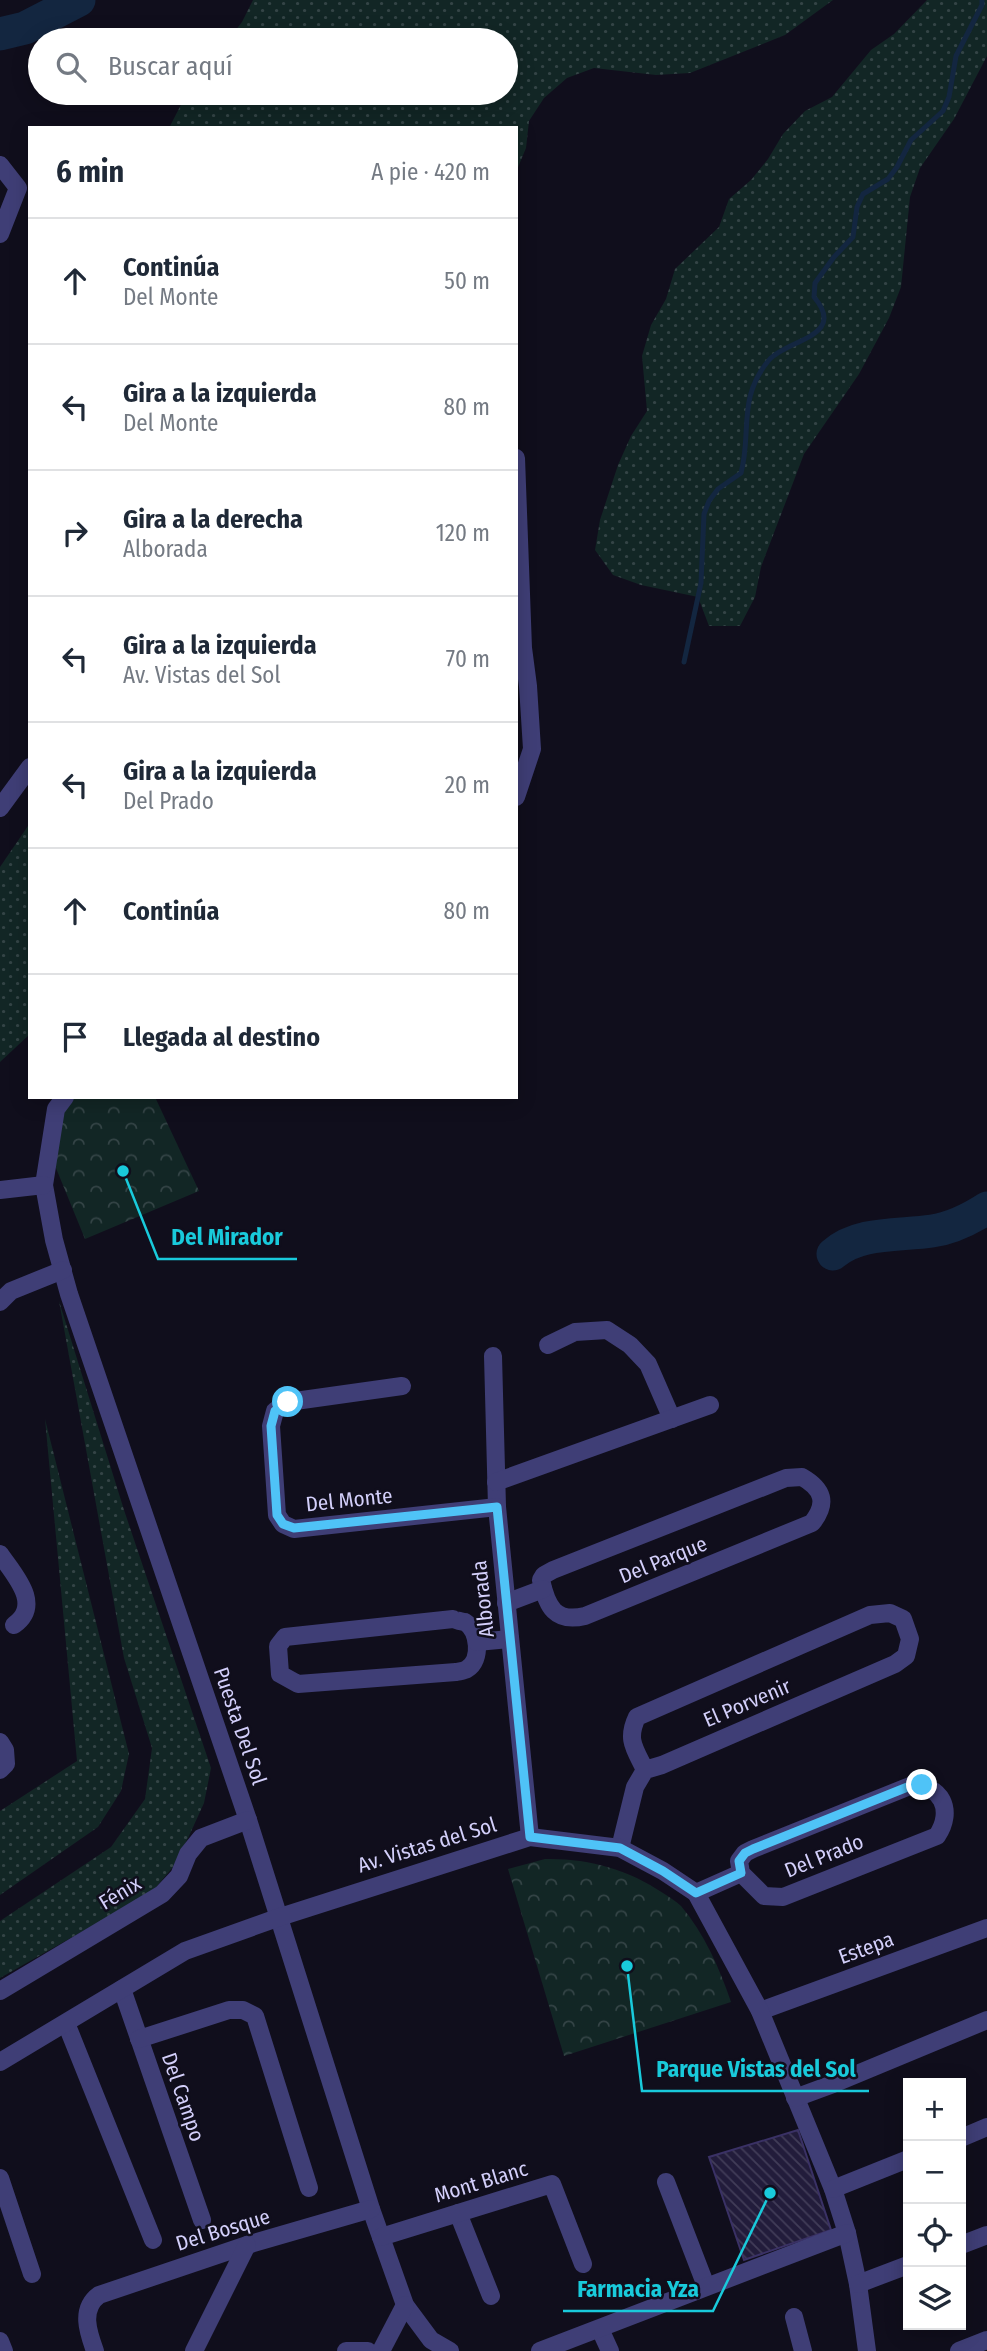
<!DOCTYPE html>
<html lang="es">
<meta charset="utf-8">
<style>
body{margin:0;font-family:"Fira Sans Condensed",sans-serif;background:#f2f2f3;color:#1f2937}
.controls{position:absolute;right:21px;bottom:21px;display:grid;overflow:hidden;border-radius:0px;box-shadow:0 4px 18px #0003}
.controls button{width:63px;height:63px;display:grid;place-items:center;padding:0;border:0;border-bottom:2px solid #e0e1e3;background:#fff;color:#1f2937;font:35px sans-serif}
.stop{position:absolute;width:21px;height:21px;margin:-16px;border:5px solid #4fc3f7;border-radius:50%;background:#fff}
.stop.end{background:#4fc3f7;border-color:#fff;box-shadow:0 2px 7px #0008}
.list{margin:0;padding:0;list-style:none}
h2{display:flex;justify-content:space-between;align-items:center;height:91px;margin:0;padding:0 28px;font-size:30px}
h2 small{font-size:23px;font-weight:400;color:#747a83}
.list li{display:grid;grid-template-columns:46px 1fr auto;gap:21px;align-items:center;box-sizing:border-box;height:126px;padding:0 28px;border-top:2px solid #e0e1e3}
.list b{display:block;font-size:26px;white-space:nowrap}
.list p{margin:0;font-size:23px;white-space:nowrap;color:#747a83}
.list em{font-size:23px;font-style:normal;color:#747a83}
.icon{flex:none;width:38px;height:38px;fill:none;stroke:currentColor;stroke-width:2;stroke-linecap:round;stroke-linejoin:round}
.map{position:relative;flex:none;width:987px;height:2351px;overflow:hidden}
.search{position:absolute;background:#fff;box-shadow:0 4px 18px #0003;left:28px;top:28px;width:490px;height:77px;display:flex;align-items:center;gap:18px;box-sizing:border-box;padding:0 24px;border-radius:38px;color:#747a83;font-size:26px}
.panel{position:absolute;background:#fff;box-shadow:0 4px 18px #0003;left:28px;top:126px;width:490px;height:973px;border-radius:0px}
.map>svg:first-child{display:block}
.grass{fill:url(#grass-dots)}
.park{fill:url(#park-crowns)}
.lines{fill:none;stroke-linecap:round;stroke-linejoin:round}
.stream{stroke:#132640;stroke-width:5}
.river{stroke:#132640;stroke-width:33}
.building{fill:url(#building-back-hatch);stroke:#3a3165;stroke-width:2}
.minor{stroke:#3f3e76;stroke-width:18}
.route{stroke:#4fc3f7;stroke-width:9}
.labels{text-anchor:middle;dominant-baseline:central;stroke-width:5;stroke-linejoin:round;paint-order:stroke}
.street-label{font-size:21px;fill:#d3cffa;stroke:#100e1c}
.leader{fill:none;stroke:#19cadb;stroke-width:2.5}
.callout-dot{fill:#19cadb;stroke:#100e1c;stroke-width:2.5}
.callout-label{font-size:23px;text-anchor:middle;font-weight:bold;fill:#19cadb;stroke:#100e1c;stroke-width:5;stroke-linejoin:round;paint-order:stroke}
</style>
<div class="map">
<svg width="987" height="2351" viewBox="0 0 987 2351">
<defs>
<pattern id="grass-dots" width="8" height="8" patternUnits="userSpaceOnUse" patternTransform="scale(1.75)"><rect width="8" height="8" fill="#122625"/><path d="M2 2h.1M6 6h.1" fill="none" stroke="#344446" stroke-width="1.8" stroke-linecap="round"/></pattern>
<pattern id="park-crowns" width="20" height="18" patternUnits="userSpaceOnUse" patternTransform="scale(1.75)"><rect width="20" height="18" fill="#122625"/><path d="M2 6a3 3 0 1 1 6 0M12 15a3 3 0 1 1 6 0" fill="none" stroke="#344446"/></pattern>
<pattern id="building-back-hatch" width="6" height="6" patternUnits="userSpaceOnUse" patternTransform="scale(1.75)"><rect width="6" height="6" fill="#221c3b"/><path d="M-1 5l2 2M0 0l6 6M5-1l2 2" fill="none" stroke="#413c58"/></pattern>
</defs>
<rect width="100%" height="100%" fill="#100e1c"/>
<g class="grass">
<polygon points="253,0 833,0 785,35 690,73 656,75 594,68 567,78 544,98 529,121 526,148 516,172 516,128 169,128 187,93 506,93 506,40 228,40 242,22"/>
<polygon points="927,0 987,0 987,56 954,119 920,168 910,197 901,287 889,318 859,374 804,454 761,567 755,597 740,626 709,626 698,597 641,585 613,575 595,550 600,520 618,465 631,436 647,411 642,356 651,325 666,299 675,269 719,227 729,199 751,180 768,159 783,134 805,111 832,97 871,50 894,34"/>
<polygon points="30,823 30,1034 0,1062 0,867"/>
<polygon points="59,1301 124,1510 211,1768 204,1803 189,1836 173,1867 152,1892 0,1978 0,1921 111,1847 145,1799 152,1748 124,1658"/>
<polygon points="45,1419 129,1754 121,1791 98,1827 0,1895 0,1811 77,1761"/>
</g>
<g class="park">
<polygon points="65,1097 155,1097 199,1191 85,1239 49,1151"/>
<path d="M545,1859C587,1858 628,1869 663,1893C669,1897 676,1901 681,1906C704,1933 720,1969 731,2002L564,2056L508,1869Z"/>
</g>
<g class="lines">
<path class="stream" d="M684,662L701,583L704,514L709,501L718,489L741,473C752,432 737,398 769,360C787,339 848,337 814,297L815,283L834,257L853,237L857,207L863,194L888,179L897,167L911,140L943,111L949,97L956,56L982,5V0"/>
<g class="river">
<polyline points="0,34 25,28 79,0"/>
<path d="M833,1254C859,1231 900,1236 932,1231C952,1228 970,1219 987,1208"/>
</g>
</g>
<polygon class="building" points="798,2130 831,2230 744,2260 709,2157"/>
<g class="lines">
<g class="minor">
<polyline points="0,165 18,188 0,234"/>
<polyline points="516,458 523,648 528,686 532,749 516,797"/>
<polyline points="0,808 30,767"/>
<polyline points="65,1097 56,1109 44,1185 54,1240 69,1294 248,1820 371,2209 405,2305 431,2340 450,2351"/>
<polyline points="0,1190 44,1185"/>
<polyline points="0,1302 11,1291 63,1270"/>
<polyline points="548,1345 575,1332 607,1330 630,1345 648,1364 672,1419"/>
<polyline points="493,1356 497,1507 530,1837"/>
<polyline points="402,1386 288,1402 275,1411 271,1426 277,1515 283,1524 294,1529 497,1507"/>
<path d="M802,1477C823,1489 828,1503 812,1523L585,1616C555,1623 547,1607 541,1580L544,1575L553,1570L786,1478Z"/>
<polyline points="496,1482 710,1405"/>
<path d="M0,1554C14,1575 43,1604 14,1625"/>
<polyline points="506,1603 543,1589"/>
<path d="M453,1619C454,1620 464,1622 465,1622C479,1631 482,1660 467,1669C464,1671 460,1671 456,1672L298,1684L280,1674L278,1646L285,1637Z"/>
<polyline points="477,1642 510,1639"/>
<polyline points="0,1742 5,1750 6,1764 0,1770"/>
<path d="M620,1848L635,1787L645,1770L662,1765L895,1664L906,1656L910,1639L903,1619L890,1613L870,1615L637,1717C626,1740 635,1749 645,1770"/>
<path d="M696,1893L741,1873L764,1896L783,1897L937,1836C954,1811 942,1783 910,1786L753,1849L745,1853L739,1861L741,1873"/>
<polyline points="122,1989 202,2220"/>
<polyline points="0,1991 162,1894 179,1876 188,1854 201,1838 248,1820"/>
<polyline points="760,2011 987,1928"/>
<polyline points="66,2023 153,2240"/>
<polyline points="139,2039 229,2010 243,2010 255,2016 309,2188"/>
<polyline points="0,2062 185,1951 280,1917 530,1837 620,1848 663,1871 696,1893 760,2011 833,2189 847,2233 858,2284 867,2351"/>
<polyline points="795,2098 833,2084 987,2020"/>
<polyline points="961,2138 987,2127"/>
<polyline points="0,2178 32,2274"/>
<polyline points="666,2182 706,2286"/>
<polyline points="833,2189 908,2159"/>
<polyline points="458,2213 491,2296"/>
<polyline points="381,2237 552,2184 583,2264"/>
<polyline points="961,2245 987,2235"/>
<polyline points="858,2284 908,2265"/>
<polyline points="794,2317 803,2351"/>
<polyline points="600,2329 610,2351"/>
<polyline points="0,2341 4,2351"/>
<path d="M95,2351C88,2332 80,2309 99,2295L247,2245L371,2209"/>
<polyline points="194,2351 247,2245"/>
<polyline points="346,2351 368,2351"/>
<polyline points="381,2351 405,2305"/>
<polyline points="540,2351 847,2233"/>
<polyline points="959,2351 987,2340"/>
</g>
</g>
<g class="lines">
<polyline class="route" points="288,1402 275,1411 271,1426 277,1515 283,1524 294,1528 497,1507 530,1837 620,1848 663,1871 696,1893 741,1873 739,1861 745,1853 753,1849 910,1786 922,1785"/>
</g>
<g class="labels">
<g class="street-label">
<text transform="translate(349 1500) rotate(-6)">Del Monte</text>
<text transform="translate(663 1560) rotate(-22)">Del Parque</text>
<text transform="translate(483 1599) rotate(-96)">Alborada</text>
<text transform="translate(747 1703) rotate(-23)">El Porvenir</text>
<text transform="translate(240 1726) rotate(71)">Puesta Del Sol</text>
<text transform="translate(427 1845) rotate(-17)">Av. Vistas del Sol</text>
<text transform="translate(824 1856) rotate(-22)">Del Prado</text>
<text transform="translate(120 1893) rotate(-31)">Fénix</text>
<text transform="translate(866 1948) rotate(-20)">Estepa</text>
<text transform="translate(183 2097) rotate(71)">Del Campo</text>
<text transform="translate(481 2182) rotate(-17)">Mont Blanc</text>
<text transform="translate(223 2230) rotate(-17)">Del Bosque</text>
</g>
</g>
<path class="leader" d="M123 1171L158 1259H297M627 1966L642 2091H869M770 2193L713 2311H563"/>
<g class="callout-dot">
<circle cx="123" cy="1171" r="7"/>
<circle cx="627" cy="1966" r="7"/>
<circle cx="770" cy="2193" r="7"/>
</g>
<g class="callout-label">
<text x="227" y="1245">Del Mirador</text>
<text x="756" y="2077">Parque Vistas del Sol</text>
<text x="638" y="2297">Farmacia Yza</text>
</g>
</svg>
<div class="controls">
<button>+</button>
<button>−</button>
<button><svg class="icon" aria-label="locate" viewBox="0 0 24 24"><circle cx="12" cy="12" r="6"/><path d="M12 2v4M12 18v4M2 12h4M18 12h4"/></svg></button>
<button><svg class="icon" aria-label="layers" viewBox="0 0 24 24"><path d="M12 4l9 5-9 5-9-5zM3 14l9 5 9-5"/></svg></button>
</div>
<div class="stop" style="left:288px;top:1402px"></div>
<div class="stop end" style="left:922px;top:1785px"></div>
<div class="search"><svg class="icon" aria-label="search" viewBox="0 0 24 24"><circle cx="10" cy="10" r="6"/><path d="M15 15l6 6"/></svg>Buscar aquí</div>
<section class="panel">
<h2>6 min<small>A pie · 420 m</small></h2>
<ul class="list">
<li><svg class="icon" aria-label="ahead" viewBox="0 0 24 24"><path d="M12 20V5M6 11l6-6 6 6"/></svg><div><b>Continúa</b><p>Del Monte</p></div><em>50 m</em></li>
<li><svg class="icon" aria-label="left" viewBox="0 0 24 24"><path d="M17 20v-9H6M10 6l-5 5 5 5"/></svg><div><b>Gira a la izquierda</b><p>Del Monte</p></div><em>80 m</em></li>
<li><svg class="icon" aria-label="right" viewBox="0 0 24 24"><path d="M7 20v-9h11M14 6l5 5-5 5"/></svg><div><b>Gira a la derecha</b><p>Alborada</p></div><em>120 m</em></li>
<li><svg class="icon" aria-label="left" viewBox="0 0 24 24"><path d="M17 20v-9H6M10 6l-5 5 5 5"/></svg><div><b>Gira a la izquierda</b><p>Av. Vistas del Sol</p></div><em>70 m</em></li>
<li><svg class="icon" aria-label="left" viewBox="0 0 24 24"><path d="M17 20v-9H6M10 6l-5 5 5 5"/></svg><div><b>Gira a la izquierda</b><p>Del Prado</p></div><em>20 m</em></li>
<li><svg class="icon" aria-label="ahead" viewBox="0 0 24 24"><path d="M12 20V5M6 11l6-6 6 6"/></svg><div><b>Continúa</b></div><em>80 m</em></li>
<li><svg class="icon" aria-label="arrive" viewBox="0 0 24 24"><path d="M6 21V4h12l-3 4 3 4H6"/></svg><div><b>Llegada al destino</b></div></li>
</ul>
</section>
</div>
